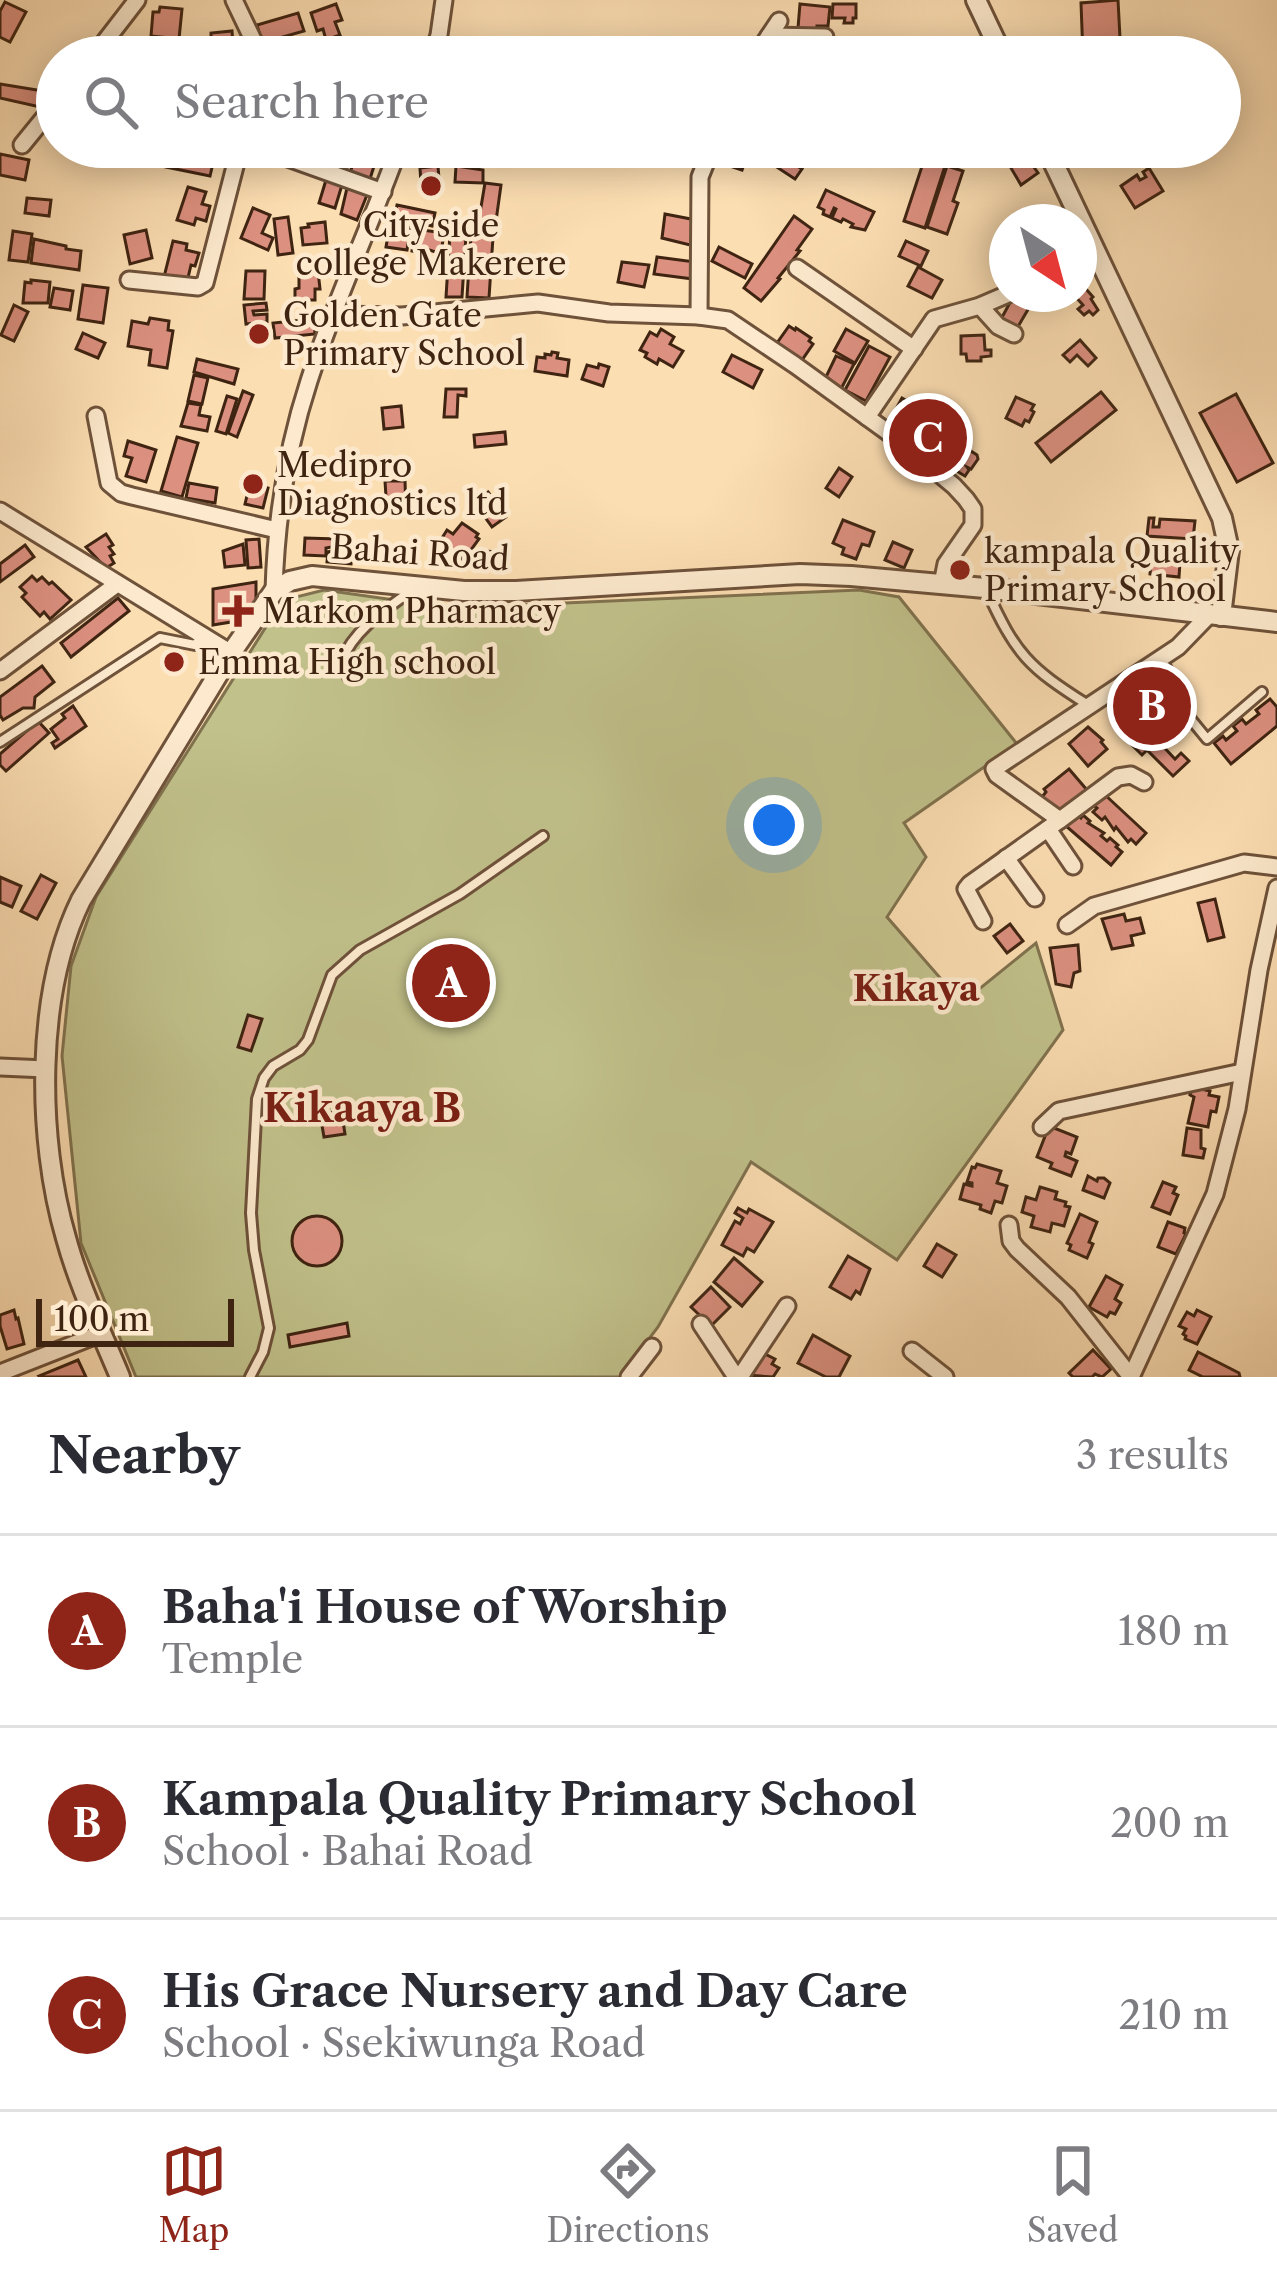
<!DOCTYPE html>
<meta charset="utf-8">
<style>
body{margin:0;font-family:"Libre Caslon Text",serif;background:#f7f7f7;color:#2b2b33}
.compass{position:absolute;left:989px;top:204px;width:108px;height:108px;border-radius:50%;background:#fff;box-shadow:0 6px 30px #0003;rotate:144deg}
.scale{position:absolute;left:36px;bottom:30px;width:198px;box-sizing:border-box;padding-left:12px;border:6px solid #3f2412;border-top:0;font-size:33px;line-height:42px;white-space:nowrap;color:#3f2412;-webkit-text-stroke:9px #fdeace;paint-order:stroke}
.you{position:absolute;left:774px;top:825px;width:42px;height:42px;margin:-30px;border:9px solid #fff;border-radius:50%;background:#1a73e8;box-shadow:0 0 0 18px #1a73e833}
.badge{display:grid;place-items:center;width:78px;height:78px;border-radius:50%;background:#8f2418;color:#fff;font-size:39px;font-weight:700}
.pin{position:absolute;translate:-50% -50%;border:6px solid #fff;box-shadow:0 3px 12px #0006}
.list{margin:0;padding:0;list-style:none}
h2{display:flex;justify-content:space-between;align-items:center;height:156px;margin:0;padding:0 48px;font-size:51px}
h2 small{font-size:39px;font-weight:400;color:#7c7c81}
.list li{display:grid;grid-template-columns:78px 1fr auto;gap:36px;align-items:center;box-sizing:border-box;height:192px;padding:0 48px;border-top:3px solid #e1e1e2}
.list b{display:block;font-size:45px;white-space:nowrap}
.list p{margin:0;font-size:39px;white-space:nowrap;color:#7c7c81}
.list em{font-size:39px;font-style:normal;color:#7c7c81}
.icon{flex:none;width:66px;height:66px;fill:none;stroke:currentColor;stroke-width:2;stroke-linecap:round;stroke-linejoin:round}
.map{position:relative;flex:none;width:1277px;height:1377px;overflow:hidden}
.search{position:absolute;background:#fff;box-shadow:0 6px 30px #0003;left:36px;right:36px;top:36px;height:132px;display:flex;align-items:center;gap:30px;box-sizing:border-box;padding:0 42px;border-radius:66px;color:#7c7c81;font-size:45px}
.sheet{height:732px;background:#fff}
nav{display:flex;justify-content:space-around;align-items:center;box-sizing:border-box;height:168px;border-top:3px solid #e1e1e2;background:#fff;font-size:33px;color:#7c7c81}
nav a{display:grid;justify-items:center;gap:6px}
nav .on{color:#8f2418}
.map>svg:first-child{display:block}
.green{fill:#c1c18b;stroke:#80724e;stroke-width:3}
.building{fill:#dc9080;stroke:#3f2412;stroke-width:3}
.lines{fill:none;stroke-linecap:round;stroke-linejoin:round}
.service-casing{stroke:#6e523a;stroke-width:14}
.minor-casing{stroke:#6e523a;stroke-width:21}
.tertiary-casing{stroke:#6e523a;stroke-width:24}
.service{stroke:#fdeace;stroke-width:8}
.minor{stroke:#fdeace;stroke-width:15}
.tertiary{stroke:#fdeace;stroke-width:18}
.poi-dot{fill:#8f2418;stroke:#fdeace;stroke-width:4.5}
.labels{text-anchor:middle;dominant-baseline:central;stroke-width:9;stroke-linejoin:round;paint-order:stroke}
.poi-label{font-size:33px;fill:#3f2412;stroke:#fdeace;text-anchor:start}
.street-label{font-size:33px;fill:#3f2412;stroke:#fdeace}
.neighbourhood-label{font-size:36px;font-weight:bold;fill:#7a1f14;stroke:#fdeace}
.quarter-label{font-size:39px;font-weight:bold;fill:#7a1f14;stroke:#fdeace}
</style>
<div class="map">
<svg width="1277" height="1377" viewBox="0 0 1277 1377">
<rect width="100%" height="100%" fill="#fcdeb3"/>
<filter id="stains"><feTurbulence type="fractalNoise" baseFrequency=".00167" numOctaves="4"/><feColorMatrix values="0 0 0 0 .2 0 0 0 0 .09 0 0 0 0 .02 0 0 0 .5 -.17"/></filter>
<radialGradient id="worn" r=".72"><stop offset=".6" stop-color="#630" stop-opacity="0"/><stop offset="1" stop-color="#630" stop-opacity=".3"/></radialGradient>
<polygon class="green" points="324,590 451,608 859,590 899,597 1017,744 904,823 926,857 887,917 962,1003 1036,943 1063,1030 897,1260 751,1162 658,1327 620,1377 136,1377 81,1243 62,1056 71,966 96,897 269,622 288,599"/>
<g class="building">
<polygon points="1118,0 1121,57 1070,57 1083,56 1081,3"/>
<polygon points="5,2 26,12 10,42 0,37 0,11"/>
<polygon points="336,4 342,20 335,22 340,35 326,40 323,29 317,31 311,13"/>
<polygon points="800,4 830,7 828,26 817,26 817,30 798,28"/>
<polygon points="833,4 856,4 856,18 853,18 853,23 844,23 845,18 832,18"/>
<polygon points="160,7 182,9 179,39 151,36 153,12 159,12"/>
<polygon points="298,13 304,31 262,43 257,25"/>
<polygon points="232,31 234,57 197,57 196,43 211,42 211,33"/>
<polygon points="0,84 43,91 40,107 0,98"/>
<polygon points="358,147 380,147 370,179 350,173"/>
<polygon points="659,147 698,147 705,150 698,165 658,150"/>
<polygon points="726,147 750,147 742,170 721,163"/>
<polygon points="1084,147 1122,147 1090,166 1080,149"/>
<polygon points="176,148 206,153 205,157 214,159 210,176 166,167 170,151 175,152"/>
<polygon points="776,153 802,169 795,179 772,164"/>
<polygon points="0,154 29,160 25,180 0,175"/>
<polygon points="926,154 939,158 937,164 945,166 925,228 904,221"/>
<polygon points="1020,154 1026,161 1028,159 1038,173 1021,185 1008,163"/>
<polygon points="438,166 440,191 427,192 426,184 421,184 420,168"/>
<polygon points="456,166 483,170 483,183 455,182"/>
<polygon points="947,166 963,171 953,201 958,203 947,234 927,227"/>
<polygon points="1149,168 1163,191 1135,208 1121,186 1137,175 1140,180 1146,177 1143,172"/>
<polygon points="326,180 342,185 335,208 319,203"/>
<polygon points="485,183 501,185 496,221 479,219"/>
<polygon points="188,187 206,192 202,204 210,206 206,221 196,218 194,225 177,220"/>
<polygon points="347,188 367,195 357,220 341,214"/>
<polygon points="826,190 874,212 865,230 851,227 853,224 843,219 841,222 832,218 836,209 834,208 830,217 823,214 824,210 818,207"/>
<polygon points="27,198 51,200 49,216 25,213"/>
<polygon points="397,205 435,213 432,226 394,218"/>
<polygon points="253,208 270,215 262,233 273,238 268,250 241,238"/>
<polygon points="665,214 696,220 690,245 662,238"/>
<polygon points="794,216 812,229 797,250 800,251 778,278 780,279 761,301 744,288"/>
<polygon points="288,217 293,253 278,255 274,219"/>
<polygon points="325,222 327,243 303,245 301,228 309,227 308,224"/>
<polygon points="390,223 411,226 407,250 386,247"/>
<polygon points="415,229 444,233 441,254 424,248 424,253 412,251"/>
<polygon points="146,230 152,258 130,264 124,235"/>
<polygon points="13,231 32,234 28,262 9,260"/>
<polygon points="450,234 466,235 462,297 446,297"/>
<polygon points="471,235 493,237 489,298 467,297"/>
<polygon points="34,239 66,246 66,249 81,251 79,270 31,263"/>
<polygon points="173,241 187,244 186,250 199,253 195,266 191,265 187,282 164,277"/>
<polygon points="906,241 928,251 921,266 899,256"/>
<polygon points="719,247 752,264 745,278 712,261"/>
<polygon points="657,257 695,262 693,279 654,274"/>
<polygon points="622,262 649,265 644,287 618,282"/>
<polygon points="918,267 942,280 932,298 908,286"/>
<polygon points="246,271 265,271 264,299 244,299"/>
<polygon points="299,271 318,271 320,289 315,289 315,300 295,300 295,289 299,288"/>
<polygon points="31,280 50,282 48,303 23,303 25,282 31,283"/>
<polygon points="1079,281 1093,297 1091,299 1098,310 1093,315 1089,311 1084,315 1078,309 1083,305 1073,294 1079,294"/>
<polygon points="83,285 108,288 103,323 78,319"/>
<polygon points="54,288 73,291 70,310 50,307"/>
<polygon points="1013,297 1030,306 1016,330 1000,321"/>
<polygon points="266,303 267,310 253,311 254,315 267,314 267,322 246,324 244,305"/>
<polygon points="14,305 28,312 14,341 1,335"/>
<polygon points="150,318 169,321 168,330 173,331 167,368 149,365 151,350 128,346 132,321 148,324"/>
<polygon points="314,319 315,334 275,338 273,323"/>
<polygon points="789,326 795,330 796,328 811,338 809,341 813,344 802,360 800,359 797,362 789,356 791,353 787,350 785,353 777,347 777,343"/>
<polygon points="661,329 674,337 670,344 683,351 673,367 659,359 657,364 645,357 647,353 640,350 650,332 657,336"/>
<polygon points="846,329 868,341 855,363 834,351"/>
<polygon points="83,333 105,343 98,358 76,349"/>
<polygon points="984,335 985,350 991,350 991,356 981,357 981,361 967,361 966,354 961,354 961,336"/>
<polygon points="1080,340 1096,358 1088,366 1077,355 1070,362 1063,355"/>
<polygon points="869,346 890,357 866,401 845,390"/>
<polygon points="552,352 558,353 557,358 569,360 567,376 535,371 537,357 545,358 545,354 551,355"/>
<polygon points="732,355 762,370 753,388 723,372"/>
<polygon points="836,356 854,364 841,389 824,381"/>
<polygon points="197,359 238,369 234,384 194,372"/>
<polygon points="599,364 609,367 603,386 582,379 587,365 598,368"/>
<polygon points="194,375 208,378 202,404 188,401"/>
<polygon points="446,389 466,389 466,396 458,395 457,417 444,417"/>
<polygon points="243,391 253,395 237,437 228,433"/>
<polygon points="1101,392 1116,410 1051,462 1036,443"/>
<polygon points="1236,394 1273,463 1237,482 1200,413"/>
<polygon points="227,396 237,399 226,434 216,431"/>
<polygon points="1016,397 1034,405 1031,410 1034,412 1029,422 1025,420 1022,426 1006,418"/>
<polygon points="902,398 911,403 909,406 924,415 912,435 889,422"/>
<polygon points="188,403 201,405 199,415 210,417 207,431 181,426"/>
<polygon points="941,403 964,421 954,433 931,415"/>
<polygon points="401,406 403,427 384,429 382,408"/>
<polygon points="505,432 506,444 475,447 474,435"/>
<polygon points="177,437 198,443 182,497 161,491"/>
<polygon points="128,441 156,450 146,482 126,476 132,458 124,456"/>
<polygon points="960,444 977,455 978,459 971,469 967,467 969,470 965,476 955,470 957,467 941,456 947,447 955,452"/>
<polygon points="839,468 852,477 839,497 826,488"/>
<polygon points="251,479 265,482 264,487 268,488 263,508 245,504"/>
<polygon points="385,481 405,481 406,512 387,513"/>
<polygon points="189,483 217,488 215,503 186,498"/>
<polygon points="488,492 506,517 492,527 474,502"/>
<polygon points="1149,518 1154,518 1153,527 1159,527 1160,519 1195,521 1193,539 1147,536"/>
<polygon points="843,520 874,532 869,546 862,544 856,559 842,554 844,548 833,543"/>
<polygon points="462,523 478,534 476,537 479,539 468,554 465,553 456,566 452,564 448,569 430,557 447,530 453,534"/>
<polygon points="106,534 113,545 109,547 114,554 110,556 114,563 106,568 86,547"/>
<polygon points="305,538 337,539 337,546 326,548 326,556 304,555"/>
<polygon points="259,539 261,567 248,568 246,540"/>
<polygon points="893,542 912,550 904,568 885,560"/>
<polygon points="243,544 245,565 225,567 223,551"/>
<polygon points="25,545 34,557 0,582 0,564"/>
<polygon points="338,545 352,546 351,564 327,562 328,552 338,549"/>
<polygon points="477,550 506,553 504,568 475,565"/>
<polygon points="1151,560 1180,562 1179,577 1150,574"/>
<polygon points="32,576 37,581 42,577 49,584 52,582 71,600 50,619 44,612 40,616 22,597 26,593 20,587"/>
<polygon points="256,582 256,603 231,622 213,625 213,589"/>
<polygon points="118,598 129,611 71,657 61,643"/>
<polygon points="42,666 54,682 35,697 34,708 23,708 3,720 0,715 0,697"/>
<polygon points="1270,699 1277,707 1277,726 1231,764 1214,743 1223,736 1226,740 1237,731 1233,726 1242,719 1246,724 1259,714 1256,710"/>
<polygon points="1131,703 1139,711 1135,716 1152,733 1156,729 1163,737 1159,742 1175,759 1181,753 1189,761 1173,776 1147,750 1142,755 1131,744 1134,741 1117,724 1122,720 1118,716"/>
<polygon points="73,706 86,726 55,748 52,743 58,739 51,729 65,718 62,714"/>
<polygon points="38,721 49,733 6,771 0,765 0,754"/>
<polygon points="1088,727 1103,740 1101,742 1107,749 1088,766 1069,744"/>
<polygon points="1069,769 1087,790 1061,816 1042,797 1046,792 1044,789"/>
<polygon points="1103,793 1146,833 1136,844 1131,839 1128,842 1116,827 1114,830 1105,817 1102,820 1093,812 1097,808 1092,804"/>
<polygon points="1076,813 1081,818 1083,815 1090,821 1088,823 1104,833 1101,836 1107,841 1110,838 1118,845 1116,847 1122,852 1111,865 1066,826"/>
<polygon points="41,875 56,883 37,919 21,911"/>
<polygon points="0,877 21,886 12,907 0,902"/>
<polygon points="1215,899 1224,937 1208,941 1198,903"/>
<polygon points="1124,914 1126,921 1140,918 1144,933 1131,936 1133,945 1112,949 1102,919"/>
<polygon points="1010,924 1023,941 1007,953 994,936"/>
<circle cx="451" cy="977" r="35"/>
<polygon points="1078,945 1080,971 1074,973 1071,987 1056,984 1050,948"/>
<polygon points="248,1015 262,1019 251,1051 238,1047"/>
<polygon points="1192,1087 1210,1091 1209,1095 1219,1097 1216,1112 1211,1111 1208,1127 1188,1123 1194,1097 1190,1095"/>
<polygon points="340,1111 347,1111 348,1120 343,1121 345,1134 324,1137 320,1114"/>
<polygon points="1049,1126 1077,1137 1071,1154 1066,1152 1065,1156 1077,1161 1071,1176 1050,1168 1052,1163 1037,1157"/>
<polygon points="1187,1128 1201,1130 1201,1148 1205,1149 1203,1158 1183,1155"/>
<polygon points="977,1164 1001,1171 997,1183 1007,1186 1002,1203 995,1201 991,1213 980,1209 981,1205 960,1199 964,1184 972,1186 972,1183 967,1182 972,1167 975,1168"/>
<polygon points="1088,1176 1097,1181 1098,1178 1104,1178 1110,1183 1104,1198 1083,1190"/>
<polygon points="1163,1182 1176,1187 1173,1193 1178,1195 1170,1214 1152,1207"/>
<polygon points="1040,1187 1057,1192 1055,1199 1066,1202 1065,1206 1070,1207 1064,1226 1052,1223 1050,1232 1031,1227 1034,1216 1022,1212 1026,1197 1036,1200"/>
<polygon points="738,1208 747,1213 749,1209 773,1222 754,1252 747,1248 743,1256 722,1245 735,1221 740,1224 743,1218 735,1213"/>
<polygon points="1080,1214 1097,1222 1089,1242 1093,1244 1087,1258 1069,1250 1071,1245 1067,1243"/>
<circle cx="317" cy="1241" r="25"/>
<polygon points="1168,1222 1185,1228 1184,1233 1186,1234 1176,1254 1158,1247"/>
<polygon points="937,1244 956,1255 942,1277 924,1266"/>
<polygon points="848,1256 870,1269 860,1294 856,1291 851,1299 830,1287"/>
<polygon points="734,1258 762,1282 742,1306 714,1282"/>
<polygon points="1106,1276 1122,1285 1115,1299 1121,1303 1115,1314 1110,1312 1107,1317 1089,1307"/>
<polygon points="711,1287 730,1307 711,1326 691,1307"/>
<polygon points="14,1310 16,1319 18,1318 24,1344 7,1349 0,1326 0,1315"/>
<polygon points="1197,1310 1211,1317 1197,1344 1185,1339 1186,1336 1183,1334 1186,1329 1179,1326 1187,1312 1194,1316"/>
<polygon points="347,1323 349,1336 290,1347 288,1335"/>
<polygon points="813,1335 850,1356 839,1377 826,1377 798,1363"/>
<polygon points="1093,1350 1111,1369 1102,1377 1095,1374 1092,1377 1073,1377 1069,1373"/>
<polygon points="761,1352 775,1359 772,1364 779,1368 773,1377 747,1375"/>
<polygon points="1198,1352 1239,1373 1240,1377 1203,1377 1189,1370"/>
<polygon points="78,1360 86,1377 40,1377 39,1376"/>
</g>
<g class="lines">
<defs>
<g id="service">
<path d="M986,589C1016,655 1028,667 1088,705"/>
<polyline points="1162,660 1170,675 1166,689 1207,739 1262,692"/>
<path d="M348,677L341,662C354,629 386,609 414,589"/>
<polyline points="0,742 160,638 195,645 202,637"/>
<polyline points="250,1377 263,1352 269,1328 254,1250 251,1213 257,1099 264,1078 273,1066 300,1050 308,1040 332,975 360,950 460,894 543,836"/>
</g>
<g id="minor">
<polyline points="234,0 255,44 255,57"/>
<polyline points="769,36 825,37"/>
<polyline points="93,57 137,0"/>
<polyline points="432,57 439,35 444,0"/>
<polyline points="755,57 779,21"/>
<polyline points="22,145 57,102"/>
<polyline points="257,147 383,192"/>
<polyline points="797,268 914,349"/>
<polyline points="129,280 198,287 205,283 240,147"/>
<polyline points="980,306 998,326 1014,334"/>
<polyline points="334,315 402,316 538,303 609,313 699,316 728,320 795,365 900,441 954,486 966,499 973,509 973,525 946,564 942,584"/>
<polyline points="699,316 700,177 712,147"/>
<polyline points="96,416 109,483 121,493 132,496 277,530"/>
<polyline points="867,417 934,319 980,306 1008,294"/>
<polyline points="0,511 231,653"/>
<path d="M274,591C276,520 287,448 309,381C334,303 371,225 399,147"/>
<polyline points="0,671 117,584"/>
<polyline points="1144,782 1131,775 1118,777 1060,820 997,775 994,769 1178,647 1209,615"/>
<polyline points="1048,829 1073,866"/>
<polyline points="1006,858 1035,898"/>
<polyline points="983,921 966,889 970,884 1060,820"/>
<polyline points="1067,925 1094,906 1244,863 1277,867"/>
<polyline points="0,1067 46,1069"/>
<polyline points="1042,1127 1059,1111 1242,1072"/>
<polyline points="1009,1225 1011,1241 1017,1249 1068,1297 1131,1377"/>
<polyline points="701,1324 736,1377"/>
<polyline points="912,1351 945,1377"/>
<polyline points="0,1373 102,1333"/>
<polyline points="629,1377 652,1347"/>
<polyline points="740,1377 787,1306"/>
<polyline points="1131,1377 1215,1194 1237,1109 1259,970 1277,888"/>
</g>
<g id="tertiary">
<polyline points="976,0 1003,57"/>
<polyline points="1046,147 1222,518 1229,550 1221,616"/>
<path d="M120,1377C101,1331 79,1286 66,1238C37,1139 35,994 81,900L231,653L274,591L290,581L312,576L464,591H516L800,574L851,576L985,588L1277,622"/>
</g>
</defs>
<use href="#service" class="service-casing"/>
<use href="#minor" class="minor-casing"/>
<use href="#tertiary" class="tertiary-casing"/>
<use href="#service" class="service"/>
<use href="#minor" class="minor"/>
<use href="#tertiary" class="tertiary"/>
</g>
<g class="poi-dot">
<circle cx="431" cy="186" r="12"/>
<circle cx="259" cy="334" r="12"/>
<circle cx="253" cy="484" r="12"/>
<circle cx="960" cy="570" r="12"/>
<path d="M232 593h12v12h12v12h-12v12h-12v-12h-12v-12h12z"/>
<circle cx="174" cy="662" r="12"/>
</g>
<g class="labels">
<g class="poi-label">
<text x="431" y="225" text-anchor="middle">City side<tspan x="431" dy="38">college Makerere</tspan></text>
<text x="283" y="315">Golden Gate<tspan x="283" dy="38">Primary School</tspan></text>
<text x="277" y="465">Medipro<tspan x="277" dy="38">Diagnostics ltd</tspan></text>
<text x="984" y="551">kampala Quality<tspan x="984" dy="38">Primary School</tspan></text>
<text x="262" y="611">Markom Pharmacy</text>
<text x="198" y="662">Emma High school</text>
</g>
<g class="street-label">
<text transform="translate(420 553) rotate(4)">Bahai Road</text>
</g>
<g class="neighbourhood-label">
<text x="916" y="988">Kikaya</text>
</g>
<g class="quarter-label">
<text x="362" y="1108">Kikaaya B</text>
</g>
</g>
<rect width="100%" height="100%" filter="url(#stains)"/>
<rect width="100%" height="100%" fill="url(#worn)"/>
</svg>
<svg class="compass" viewBox="-18 -18 36 36"><path d="M0-13l5 13h-10z" fill="#e53935"/><path d="M0 13l5-13h-10z" fill="#7c7c81"/></svg>
<div class="scale">100 m</div>
<div class="you"></div>
<div class="pin badge" style="left:451px;top:983px">A</div>
<div class="pin badge" style="left:1152px;top:706px">B</div>
<div class="pin badge" style="left:928px;top:438px">C</div>
<div class="search"><svg class="icon" aria-label="search" viewBox="0 0 24 24"><circle cx="10" cy="10" r="6"/><path d="M15 15l6 6"/></svg>Search here</div>
</div>
<section class="sheet">
<h2>Nearby<small>3 results</small></h2>
<ul class="list">
<li><span class="badge">A</span><div><b>Baha'i House of Worship</b><p>Temple</p></div><em>180 m</em></li>
<li><span class="badge">B</span><div><b>Kampala Quality Primary School</b><p>School · Bahai Road</p></div><em>200 m</em></li>
<li><span class="badge">C</span><div><b>His Grace Nursery and Day Care</b><p>School · Ssekiwunga Road</p></div><em>210 m</em></li>
</ul>
</section>
<nav>
<a class="on"><svg class="icon" aria-label="map" viewBox="0 0 24 24"><path d="M3 6l6-2 6 2 6-2v14l-6 2-6-2-6 2zM9 4v14M15 6v14"/></svg>Map</a>
<a><svg class="icon" aria-label="directions" viewBox="0 0 24 24"><path d="M12 3l9 9-9 9-9-9zM9 14v-3h6M13 9l2 2-2 2"/></svg>Directions</a>
<a><svg class="icon" aria-label="saved" viewBox="0 0 24 24"><path d="M7 4h10v16l-5-4-5 4z"/></svg>Saved</a>
</nav>
